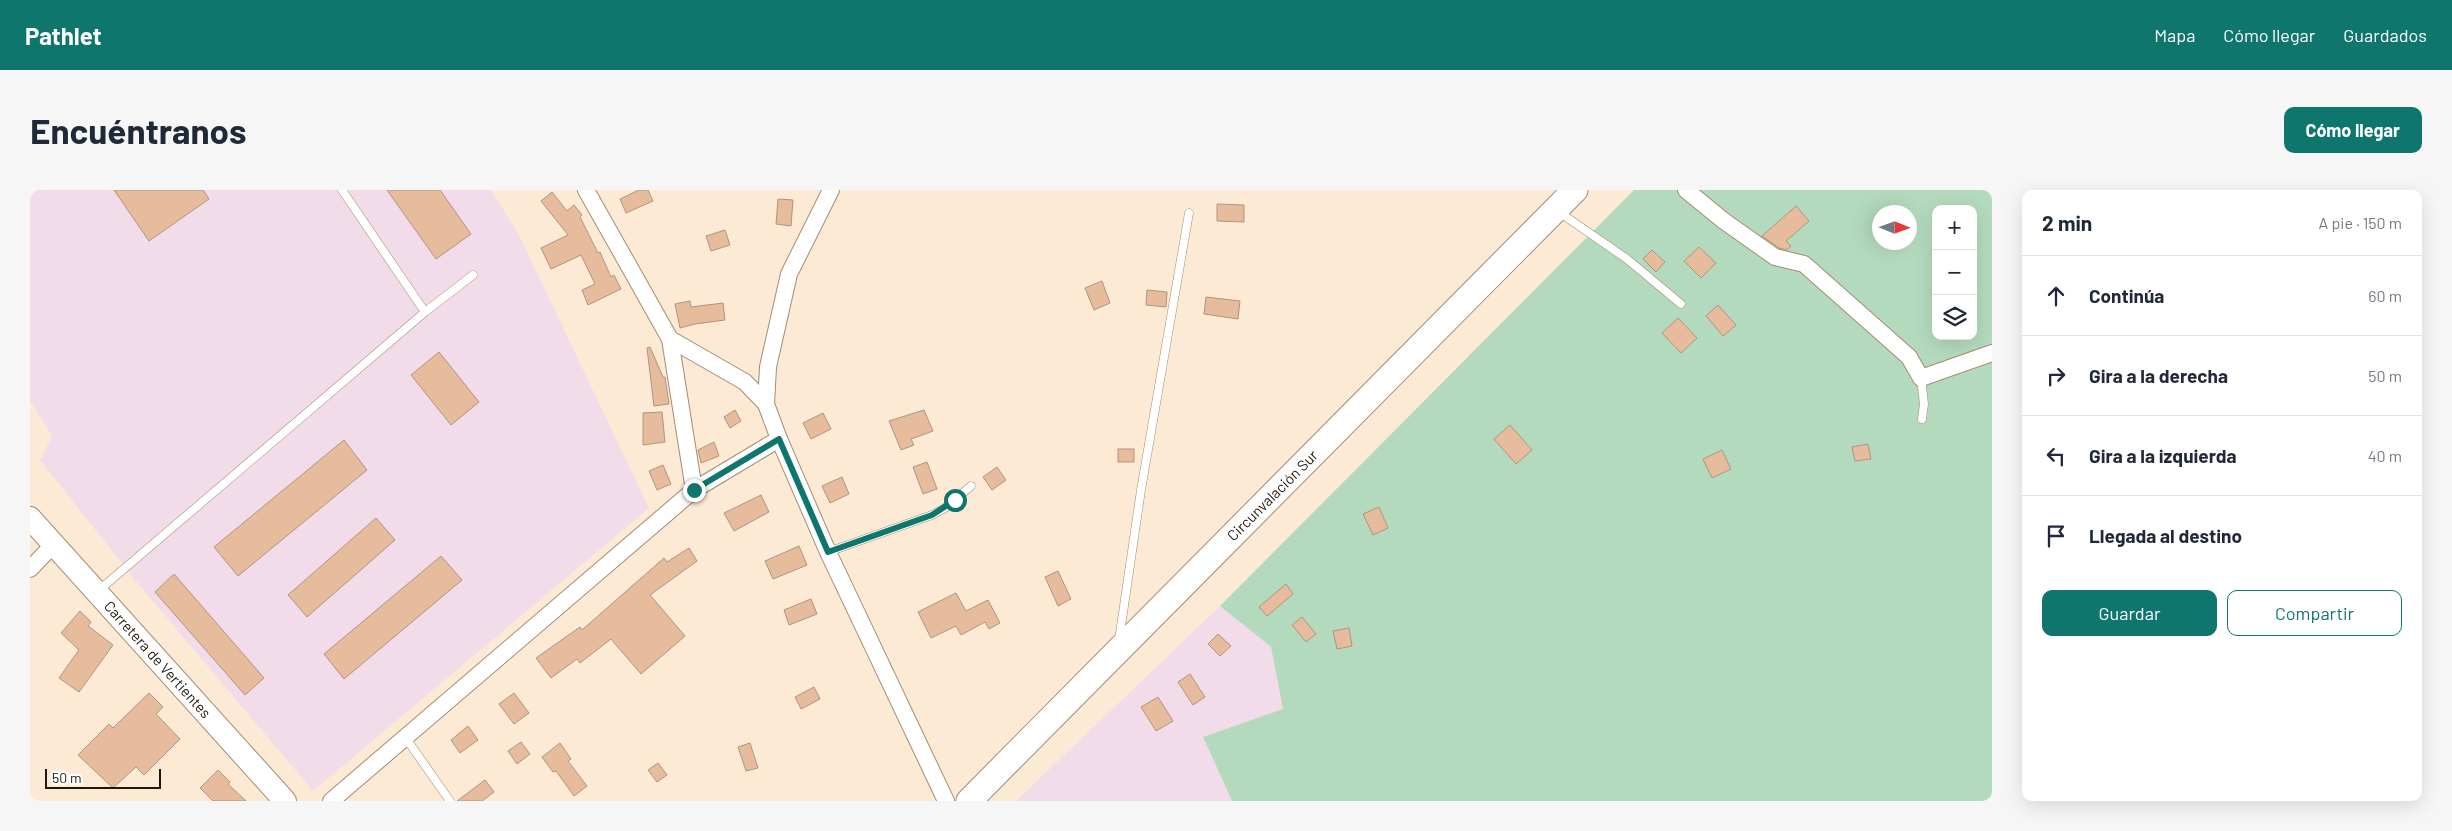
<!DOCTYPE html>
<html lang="es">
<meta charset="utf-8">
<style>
body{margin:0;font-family:Barlow,sans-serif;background:#f6f6f7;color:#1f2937}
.controls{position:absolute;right:15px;top:15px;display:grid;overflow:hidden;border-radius:10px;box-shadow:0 5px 20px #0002}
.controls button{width:45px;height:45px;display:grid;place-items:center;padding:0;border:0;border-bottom:1px solid #e0e1e3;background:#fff;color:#1f2937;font:25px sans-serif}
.compass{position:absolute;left:1842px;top:15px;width:45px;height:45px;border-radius:50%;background:#fff;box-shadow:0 5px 20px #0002;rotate:91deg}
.scale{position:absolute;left:15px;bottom:12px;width:116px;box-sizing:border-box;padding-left:5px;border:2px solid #1f170e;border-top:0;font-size:14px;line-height:18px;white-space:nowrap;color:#1f170e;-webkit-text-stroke:4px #fff;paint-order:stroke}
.stop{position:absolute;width:15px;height:15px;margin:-11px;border:4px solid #0f766e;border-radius:50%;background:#fff}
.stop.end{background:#0f766e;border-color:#fff;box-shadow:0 1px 5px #0008}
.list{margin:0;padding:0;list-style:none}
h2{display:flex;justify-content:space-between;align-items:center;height:65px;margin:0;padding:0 20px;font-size:21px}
h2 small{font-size:16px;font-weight:400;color:#747a83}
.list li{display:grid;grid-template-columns:32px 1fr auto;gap:15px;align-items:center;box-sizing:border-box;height:80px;padding:0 20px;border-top:1px solid #e0e1e3}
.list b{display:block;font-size:19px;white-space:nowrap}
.list em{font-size:16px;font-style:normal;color:#747a83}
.actions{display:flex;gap:10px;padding:15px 20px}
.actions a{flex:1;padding:11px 0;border:1px solid #0f766e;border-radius:10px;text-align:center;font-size:18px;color:#0f766e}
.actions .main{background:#0f766e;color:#fff}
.icon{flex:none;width:28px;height:28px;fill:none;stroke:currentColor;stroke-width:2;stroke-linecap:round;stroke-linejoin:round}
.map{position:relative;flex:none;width:1962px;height:611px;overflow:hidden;border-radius:10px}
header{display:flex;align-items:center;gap:30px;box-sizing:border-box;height:70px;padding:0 25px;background:#0f766e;color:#fff}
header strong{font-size:24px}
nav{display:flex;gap:28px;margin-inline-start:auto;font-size:18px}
.intro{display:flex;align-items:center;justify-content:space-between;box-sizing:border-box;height:120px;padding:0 30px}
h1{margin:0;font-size:35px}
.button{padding:12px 22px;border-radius:10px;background:#0f766e;color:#fff;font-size:18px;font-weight:700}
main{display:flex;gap:30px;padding:0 30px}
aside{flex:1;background:#fff;border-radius:10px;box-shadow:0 5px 20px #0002}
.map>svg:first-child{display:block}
.industrial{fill:#f3dcea}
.green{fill:#b4dabd;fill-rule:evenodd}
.building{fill:#e6bc9d;stroke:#af9480}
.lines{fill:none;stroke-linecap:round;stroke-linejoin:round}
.service-casing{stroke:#a28c74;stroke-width:9}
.minor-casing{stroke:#a28c74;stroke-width:18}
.secondary-casing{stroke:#a28c74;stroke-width:24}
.primary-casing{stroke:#a28c74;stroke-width:27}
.service{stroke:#fff;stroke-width:8}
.minor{stroke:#fff;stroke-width:16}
.secondary{stroke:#fff;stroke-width:22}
.primary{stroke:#fff;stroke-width:25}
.route{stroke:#0f766e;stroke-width:6}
.labels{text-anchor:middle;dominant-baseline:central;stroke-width:5;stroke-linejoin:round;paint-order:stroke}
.street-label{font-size:15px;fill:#1f170e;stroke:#fff}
</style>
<header>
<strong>Pathlet</strong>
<nav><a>Mapa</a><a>Cómo llegar</a><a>Guardados</a></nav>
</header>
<div class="intro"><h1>Encuéntranos</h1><a class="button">Cómo llegar</a></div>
<main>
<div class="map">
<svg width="1962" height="611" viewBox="0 0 1962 611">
<rect width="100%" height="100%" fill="#fdead5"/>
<g class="industrial">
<polygon points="0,0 461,0 488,43 619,318 283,601 105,390 10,270 22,246 0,211"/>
<polygon points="1190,416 1241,457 1253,519 1173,547 1202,611 986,611"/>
</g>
<path class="green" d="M1604,0H1962V611H1202L1173,547L1253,519L1241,457L1190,416ZM1906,19H1943V146H1906ZM1850,22H1880V52H1850Z"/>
<g class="building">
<polygon points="84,0 173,0 179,9 119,51"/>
<polygon points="357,0 410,0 441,44 406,69"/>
<polygon points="609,0 618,0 623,11 596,23 590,9"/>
<polygon points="522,2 537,21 544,15 552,25 550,27 568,63 570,62 581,87 584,85 591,99 558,115 552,100 565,94 551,65 521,79 511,58 538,45 511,11"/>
<polygon points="748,9 763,10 761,36 746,34"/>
<polygon points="1187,14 1214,15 1214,32 1187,31"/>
<polygon points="1766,16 1779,31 1756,51 1761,56 1757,60 1749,58 1732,46"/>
<polygon points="695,40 700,55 681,61 676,46"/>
<polygon points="1669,57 1686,73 1671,88 1654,71"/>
<polygon points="1622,60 1635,72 1626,82 1613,69"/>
<polygon points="1072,91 1080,113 1064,120 1055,98"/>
<polygon points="1117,100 1137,102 1136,117 1116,115"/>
<polygon points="1176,107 1210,111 1208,129 1174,124"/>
<polygon points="660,111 661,117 693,113 695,130 665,134 650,138 645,114"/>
<polygon points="1688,115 1706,135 1693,146 1676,126"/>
<polygon points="1648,128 1667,148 1651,163 1632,143"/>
<polygon points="620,157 633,187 635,187 639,214 624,216 617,158"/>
<polygon points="409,162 449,212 421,235 381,185"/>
<polygon points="705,220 711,231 700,238 694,227"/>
<polygon points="894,220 903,241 881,249 884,255 871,260 859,231"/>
<polygon points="632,222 635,252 613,255 613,223"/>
<polygon points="793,223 801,239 781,249 773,233"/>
<polygon points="1480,235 1502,260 1486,274 1464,249"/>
<polygon points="314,250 337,280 208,386 184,357"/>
<polygon points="684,252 689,266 671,273 668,260"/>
<polygon points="1838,254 1841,269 1825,271 1822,257"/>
<rect x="1088" y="259" width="16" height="13"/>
<polygon points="1692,260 1701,279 1682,288 1673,269"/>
<polygon points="897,272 907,299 893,304 883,277"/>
<polygon points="633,275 641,294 627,300 619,281"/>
<polygon points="967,277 976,290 962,300 953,287"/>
<polygon points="812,287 819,304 800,313 792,296"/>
<polygon points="731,305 739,322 704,341 694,323"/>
<polygon points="1349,317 1358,338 1343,345 1333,324"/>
<polygon points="346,328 365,350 277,427 258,405"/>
<polygon points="769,356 777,375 743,389 735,371"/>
<polygon points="659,358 667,371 620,405 655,446 611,484 581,449 550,473 547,469 521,488 506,468 550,437 552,440 634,368 637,372"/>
<polygon points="411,366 432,390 314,489 294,464"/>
<polygon points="1028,381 1041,409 1028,416 1015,387"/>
<polygon points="144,384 234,488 215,505 125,402"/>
<polygon points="1256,394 1263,404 1237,426 1229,417"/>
<polygon points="926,403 936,421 958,410 970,433 959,439 955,432 931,445 926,436 901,448 888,422"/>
<polygon points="781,409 787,424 759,435 754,420"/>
<polygon points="50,421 61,432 58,436 83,455 49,502 29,488 49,460 31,443"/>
<polygon points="1272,427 1286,444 1276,452 1262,435"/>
<polygon points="1319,438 1322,456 1307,459 1303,441"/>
<polygon points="1188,444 1201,456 1190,466 1178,454"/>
<polygon points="1160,484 1175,507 1163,515 1148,492"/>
<polygon points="784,497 790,509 771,519 765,507"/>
<polygon points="119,503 133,517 126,524 150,549 114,585 106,577 83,598 48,565 79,534 83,538"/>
<polygon points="484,503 499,523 484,534 469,514"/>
<polygon points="1128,507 1143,531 1126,541 1111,517"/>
<polygon points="438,536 448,550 430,563 421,550"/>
<polygon points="491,552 500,564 487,574 478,561"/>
<polygon points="530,553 541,569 538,571 557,596 544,606 526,581 523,582 512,567"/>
<polygon points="720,553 728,578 716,581 708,557"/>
<polygon points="628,573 637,585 627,592 618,580"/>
<polygon points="188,580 200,592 198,594 216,611 183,611 170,598"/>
<polygon points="455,590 464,602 452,611 427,611"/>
</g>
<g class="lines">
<defs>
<g id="service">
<polyline points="312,0 395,122"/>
<polyline points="1529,22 1597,69 1651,114"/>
<polyline points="1891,188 1894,214 1892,229"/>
<polyline points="798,362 902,325 915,318 941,296"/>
<polyline points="68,401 395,122 443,85"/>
<polyline points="1089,450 1111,300 1159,23"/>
<polyline points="375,547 420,611"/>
</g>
<g id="minor">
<polyline points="556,0 640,149 715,192 736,214 749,249 798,362 916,611"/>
<polyline points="1656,0 1694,31 1745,67 1774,74 1879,167 1891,188 1962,163"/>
<polyline points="640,149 664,300"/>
<polyline points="736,214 738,177 759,84 801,0"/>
<polyline points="0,379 24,354"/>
<polyline points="301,611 664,300 749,249"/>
</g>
<polyline id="secondary" points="0,328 255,611"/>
<polyline id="primary" points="939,611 1545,0"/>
</defs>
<use href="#service" class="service-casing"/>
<use href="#minor" class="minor-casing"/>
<use href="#secondary" class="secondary-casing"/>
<use href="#primary" class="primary-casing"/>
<use href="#service" class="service"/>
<use href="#minor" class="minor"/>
<use href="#secondary" class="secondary"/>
<use href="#primary" class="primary"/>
</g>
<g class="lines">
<polyline class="route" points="664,300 749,249 798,362 902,325 925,310"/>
</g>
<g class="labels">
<g class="street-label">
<text transform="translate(1242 305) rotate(-45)">Circunvalación Sur</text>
<text transform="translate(128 469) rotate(48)">Carretera de Vertientes</text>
</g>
</g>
</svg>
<div class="controls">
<button>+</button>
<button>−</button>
<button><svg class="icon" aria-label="layers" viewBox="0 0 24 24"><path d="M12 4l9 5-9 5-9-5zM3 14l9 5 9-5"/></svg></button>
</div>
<svg class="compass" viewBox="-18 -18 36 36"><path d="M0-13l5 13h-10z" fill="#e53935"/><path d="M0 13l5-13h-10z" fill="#747a83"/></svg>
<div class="scale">50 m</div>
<div class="stop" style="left:925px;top:310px"></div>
<div class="stop end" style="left:664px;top:300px"></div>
</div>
<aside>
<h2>2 min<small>A pie · 150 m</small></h2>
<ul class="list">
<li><svg class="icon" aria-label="ahead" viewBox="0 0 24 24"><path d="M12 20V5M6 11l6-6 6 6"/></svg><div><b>Continúa</b></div><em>60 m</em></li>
<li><svg class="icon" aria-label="right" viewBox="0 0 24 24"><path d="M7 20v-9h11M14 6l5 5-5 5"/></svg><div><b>Gira a la derecha</b></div><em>50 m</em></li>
<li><svg class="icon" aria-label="left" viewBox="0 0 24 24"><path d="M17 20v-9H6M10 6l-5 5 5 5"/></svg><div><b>Gira a la izquierda</b></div><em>40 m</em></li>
<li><svg class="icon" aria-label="arrive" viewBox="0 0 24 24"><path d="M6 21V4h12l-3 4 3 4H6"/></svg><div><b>Llegada al destino</b></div></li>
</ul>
<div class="actions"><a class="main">Guardar</a><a>Compartir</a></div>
</aside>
</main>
